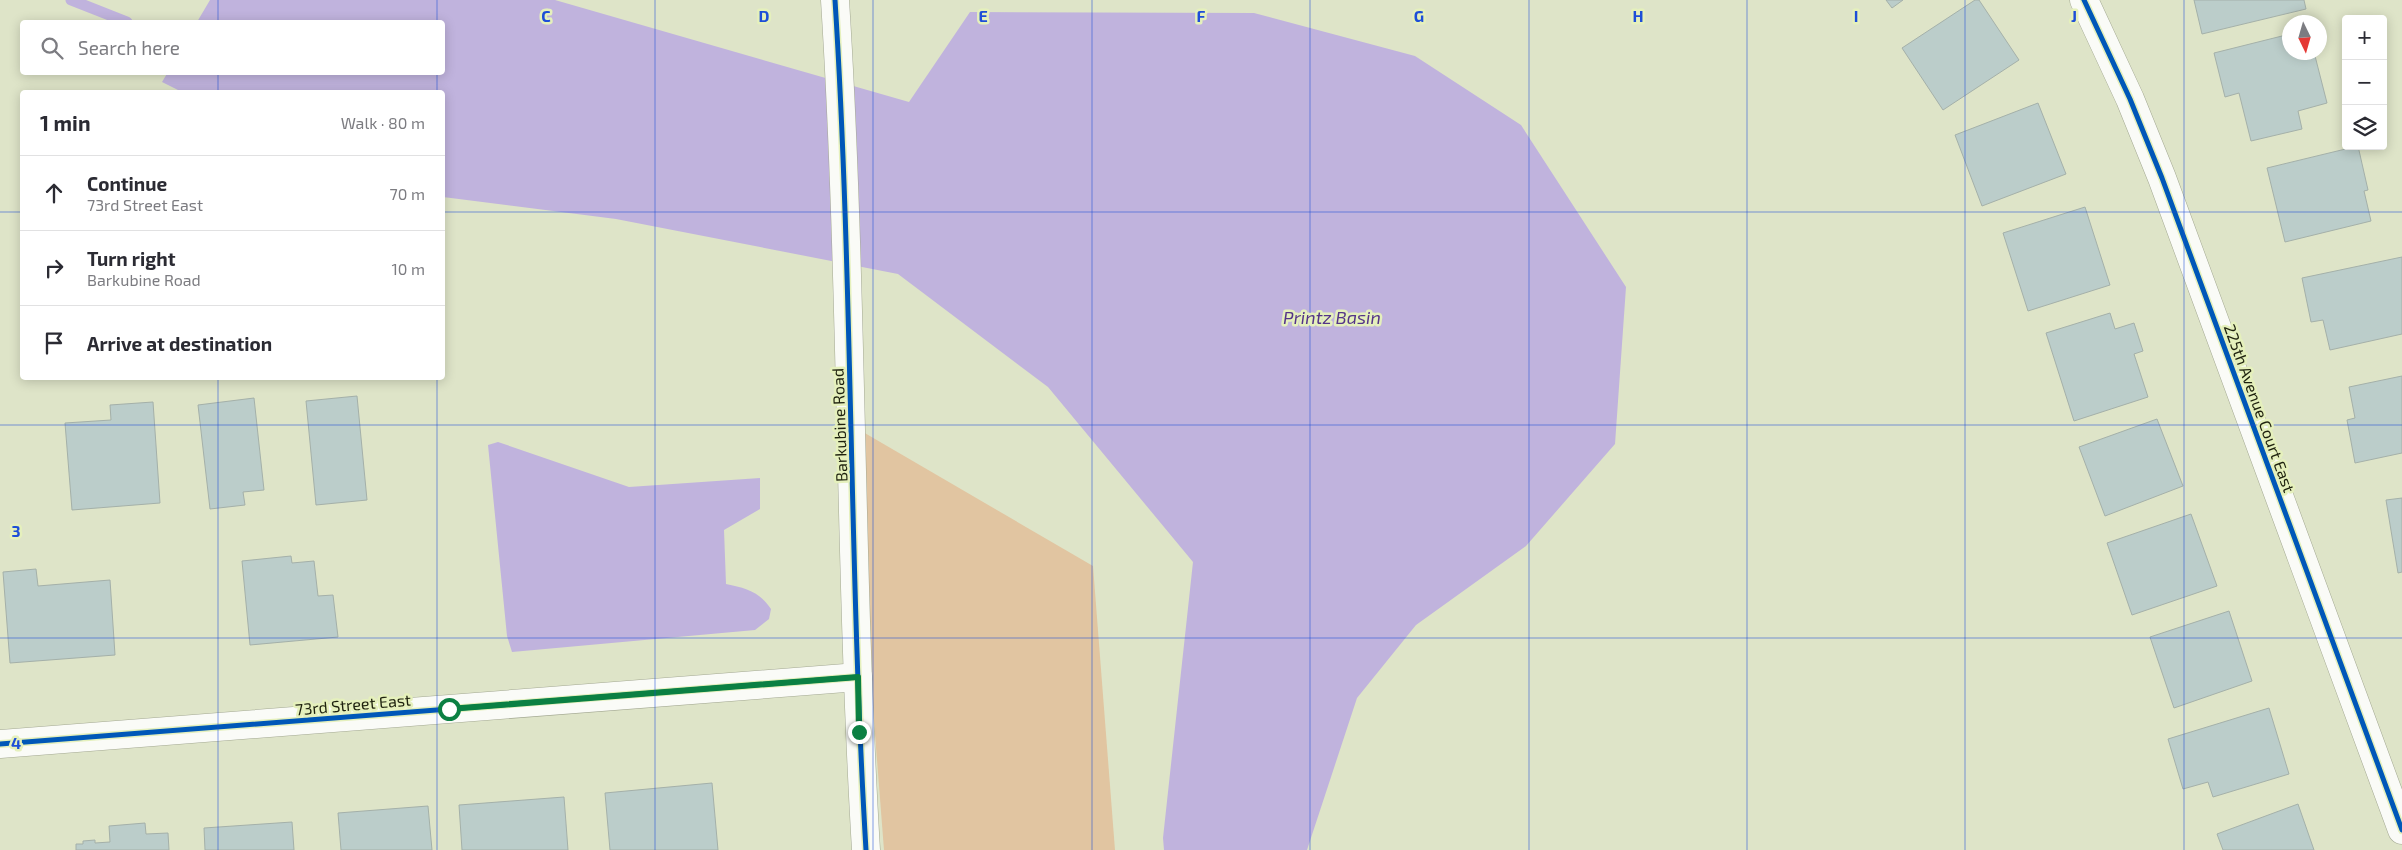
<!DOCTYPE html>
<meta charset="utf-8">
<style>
body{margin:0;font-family:"Exo 2",sans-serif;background:#f2f2f3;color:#2b2b33}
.controls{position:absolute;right:15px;top:15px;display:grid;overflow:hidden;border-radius:5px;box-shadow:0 2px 12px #0003}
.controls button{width:45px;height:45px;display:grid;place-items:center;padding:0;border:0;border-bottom:1px solid #e1e1e2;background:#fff;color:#2b2b33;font:25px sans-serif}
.compass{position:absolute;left:2282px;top:15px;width:45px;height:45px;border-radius:50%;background:#fff;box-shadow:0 2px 12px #0003;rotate:175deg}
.stop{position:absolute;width:15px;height:15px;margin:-11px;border:4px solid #0b8043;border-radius:50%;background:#fff}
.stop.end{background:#0b8043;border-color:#fff;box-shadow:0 1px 5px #0008}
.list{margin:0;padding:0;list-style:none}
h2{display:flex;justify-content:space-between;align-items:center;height:65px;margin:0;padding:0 20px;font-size:21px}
h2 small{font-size:16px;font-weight:400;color:#7c7c81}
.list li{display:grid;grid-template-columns:32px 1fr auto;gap:15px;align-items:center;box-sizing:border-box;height:75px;padding:0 20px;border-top:1px solid #e1e1e2}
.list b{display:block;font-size:19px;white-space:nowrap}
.list p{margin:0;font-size:16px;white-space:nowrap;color:#7c7c81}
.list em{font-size:16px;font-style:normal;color:#7c7c81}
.icon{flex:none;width:28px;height:28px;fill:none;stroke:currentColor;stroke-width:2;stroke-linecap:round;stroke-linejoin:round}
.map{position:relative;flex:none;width:2402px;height:850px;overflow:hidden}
.search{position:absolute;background:#fff;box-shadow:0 2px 12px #0003;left:20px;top:20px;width:425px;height:55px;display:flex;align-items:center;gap:12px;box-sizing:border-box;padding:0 18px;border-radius:5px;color:#7c7c81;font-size:19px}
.panel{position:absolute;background:#fff;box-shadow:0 2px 12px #0003;left:20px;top:90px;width:425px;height:290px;border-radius:5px}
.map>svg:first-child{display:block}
.green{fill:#e1c5a1}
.water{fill:#c0b3dd}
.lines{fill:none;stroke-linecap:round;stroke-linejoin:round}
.stream{stroke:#c0b3dd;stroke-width:11}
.building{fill:#bbcdca;stroke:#a4b0a9}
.minor-casing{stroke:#a3a892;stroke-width:29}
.minor{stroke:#fafbf7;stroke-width:28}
.cycleway-casing{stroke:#e5f0bc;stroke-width:8}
.cycleway{stroke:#0057b8;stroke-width:5}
.route{stroke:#0b8043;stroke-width:6}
.grid{fill:none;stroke:#1d4ed8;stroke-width:1;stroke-opacity:0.55}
.labels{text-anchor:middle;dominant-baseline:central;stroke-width:5;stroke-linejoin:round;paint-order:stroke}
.street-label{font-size:16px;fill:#1e210e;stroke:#e5f0bc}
.water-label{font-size:18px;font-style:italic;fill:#543488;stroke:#e5f0bc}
.grid-label{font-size:16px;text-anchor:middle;font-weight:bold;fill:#1d4ed8;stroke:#e5f0bc;stroke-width:5;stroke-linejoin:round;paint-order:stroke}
</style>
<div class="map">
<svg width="2402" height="850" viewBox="0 0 2402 850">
<rect width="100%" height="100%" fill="#dee4c8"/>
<polygon class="green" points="851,425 1093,566 1115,850 884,850"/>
<g class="water">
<polygon points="210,0 555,0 909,102 970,12 1254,13 1415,56 1521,125 1626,287 1615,444 1526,546 1416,625 1357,698 1307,850 1164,850 1163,838 1193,562 1048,387 898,274 616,219 443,197 442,92 182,92 162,82 168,72 442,72 442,22 197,22"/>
<path d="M498,442L629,487L760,478V509L724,530L726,584C745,588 759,591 771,609L769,619L755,630L512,652L507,636L488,445Z"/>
</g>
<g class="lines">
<polyline class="stream" points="71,0 127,22"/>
</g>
<g class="building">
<polygon points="1886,0 1903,0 1892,8"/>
<polygon points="1975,0 1979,0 2019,60 1943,110 1902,48"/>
<polygon points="2194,0 2304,0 2306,9 2202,34"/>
<polygon points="2290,34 2290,52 2314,52 2327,103 2298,111 2302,129 2251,141 2239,93 2225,97 2214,53"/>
<polygon points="2038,103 2066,174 1982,206 1955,135"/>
<polygon points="2358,146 2368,190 2364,191 2371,221 2285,242 2267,168"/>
<polygon points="2085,207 2110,285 2028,311 2003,233"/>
<polygon points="2402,257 2402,334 2330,350 2323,320 2311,322 2302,278"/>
<polygon points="2110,313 2115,329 2134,323 2143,351 2134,354 2148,397 2074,421 2046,333"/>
<polygon points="2402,376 2402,453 2355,463 2347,420 2355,418 2349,387"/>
<polygon points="357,396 367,500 316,505 306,401"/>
<polygon points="254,398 264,490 243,492 245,505 210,509 198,405"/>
<polygon points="153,402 160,503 72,510 65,423 111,420 110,405"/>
<polygon points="2157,419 2183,486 2105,516 2079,447"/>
<polygon points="2402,498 2402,572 2398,573 2386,500"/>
<polygon points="2191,514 2217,586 2132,615 2107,543"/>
<polygon points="291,556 292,563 314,561 318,596 333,595 338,637 250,645 242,561"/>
<polygon points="36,569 38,586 110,580 115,655 10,663 3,572"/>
<polygon points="2229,611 2252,681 2174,708 2150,637"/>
<polygon points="2269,708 2289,774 2213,797 2208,782 2183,789 2168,739"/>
<polygon points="712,783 718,850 610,850 605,793"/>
<polygon points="564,797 568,850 462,850 459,805"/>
<polygon points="2298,804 2314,850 2223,850 2217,834"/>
<polygon points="428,806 432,850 341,850 338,813"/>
<polygon points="292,822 294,850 205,850 204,828"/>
<polygon points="145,823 146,834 168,833 169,850 76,850 76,844 83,844 83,841 95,840 95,843 110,842 109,826"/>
</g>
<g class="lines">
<defs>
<g id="minor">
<path d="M835,0C853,283 849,567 866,850"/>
<polyline points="2084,0 2130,99 2162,178 2402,830"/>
<polyline points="0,744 858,677"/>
</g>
</defs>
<use href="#minor" class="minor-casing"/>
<use href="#minor" class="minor"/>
<defs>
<g id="cycleway">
<path d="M835,0C853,283 849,567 866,850"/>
<polyline points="2084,0 2130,99 2162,178 2402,830"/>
<polyline points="0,744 858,677"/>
</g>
</defs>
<use href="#cycleway" class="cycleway-casing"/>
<use href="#cycleway" class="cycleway"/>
</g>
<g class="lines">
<polyline class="route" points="449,709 858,677 859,732"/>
</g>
<path class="grid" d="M218,0V22M437,0V22M655,0V850M873,0V850M1092,0V850M1310,0V850M1529,0V850M1747,0V850M1965,0V850M2184,0V850M218,72V92M437,72V92M0,212H22M442,212H2402M218,378V850M437,378V850M0,425H2402M0,638H2402"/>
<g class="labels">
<g class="street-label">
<text transform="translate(2260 408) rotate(70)">225th Avenue Court East</text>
<text transform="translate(839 425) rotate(-92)">Barkubine Road</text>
<text transform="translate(353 704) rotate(-5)">73rd Street East</text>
</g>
<g class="water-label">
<text x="1332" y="317">Printz Basin</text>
</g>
</g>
<g class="grid-label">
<text x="546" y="22">C</text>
<text x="764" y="22">D</text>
<text x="983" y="22">E</text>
<text x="1201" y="22">F</text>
<text x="1419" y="22">G</text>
<text x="1638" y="22">H</text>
<text x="1856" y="22">I</text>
<text x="2074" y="22">J</text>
<text x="16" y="537">3</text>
<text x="16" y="749">4</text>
</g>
</svg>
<div class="controls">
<button>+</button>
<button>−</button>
<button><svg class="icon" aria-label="layers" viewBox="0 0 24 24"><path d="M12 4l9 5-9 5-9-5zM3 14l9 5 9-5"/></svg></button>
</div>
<svg class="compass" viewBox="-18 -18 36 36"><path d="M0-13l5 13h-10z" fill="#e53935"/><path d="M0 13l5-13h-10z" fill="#7c7c81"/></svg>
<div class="stop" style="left:449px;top:709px"></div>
<div class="stop end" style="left:859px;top:732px"></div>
<div class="search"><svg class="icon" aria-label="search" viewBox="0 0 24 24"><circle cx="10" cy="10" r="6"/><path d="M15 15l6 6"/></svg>Search here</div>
<section class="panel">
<h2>1 min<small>Walk · 80 m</small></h2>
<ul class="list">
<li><svg class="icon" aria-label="ahead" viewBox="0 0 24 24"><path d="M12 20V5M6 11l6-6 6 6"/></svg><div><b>Continue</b><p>73rd Street East</p></div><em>70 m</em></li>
<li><svg class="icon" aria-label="right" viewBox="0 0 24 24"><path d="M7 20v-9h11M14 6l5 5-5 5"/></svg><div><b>Turn right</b><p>Barkubine Road</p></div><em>10 m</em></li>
<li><svg class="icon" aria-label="arrive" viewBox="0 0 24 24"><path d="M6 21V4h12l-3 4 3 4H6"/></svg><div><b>Arrive at destination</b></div></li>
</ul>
</section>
</div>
